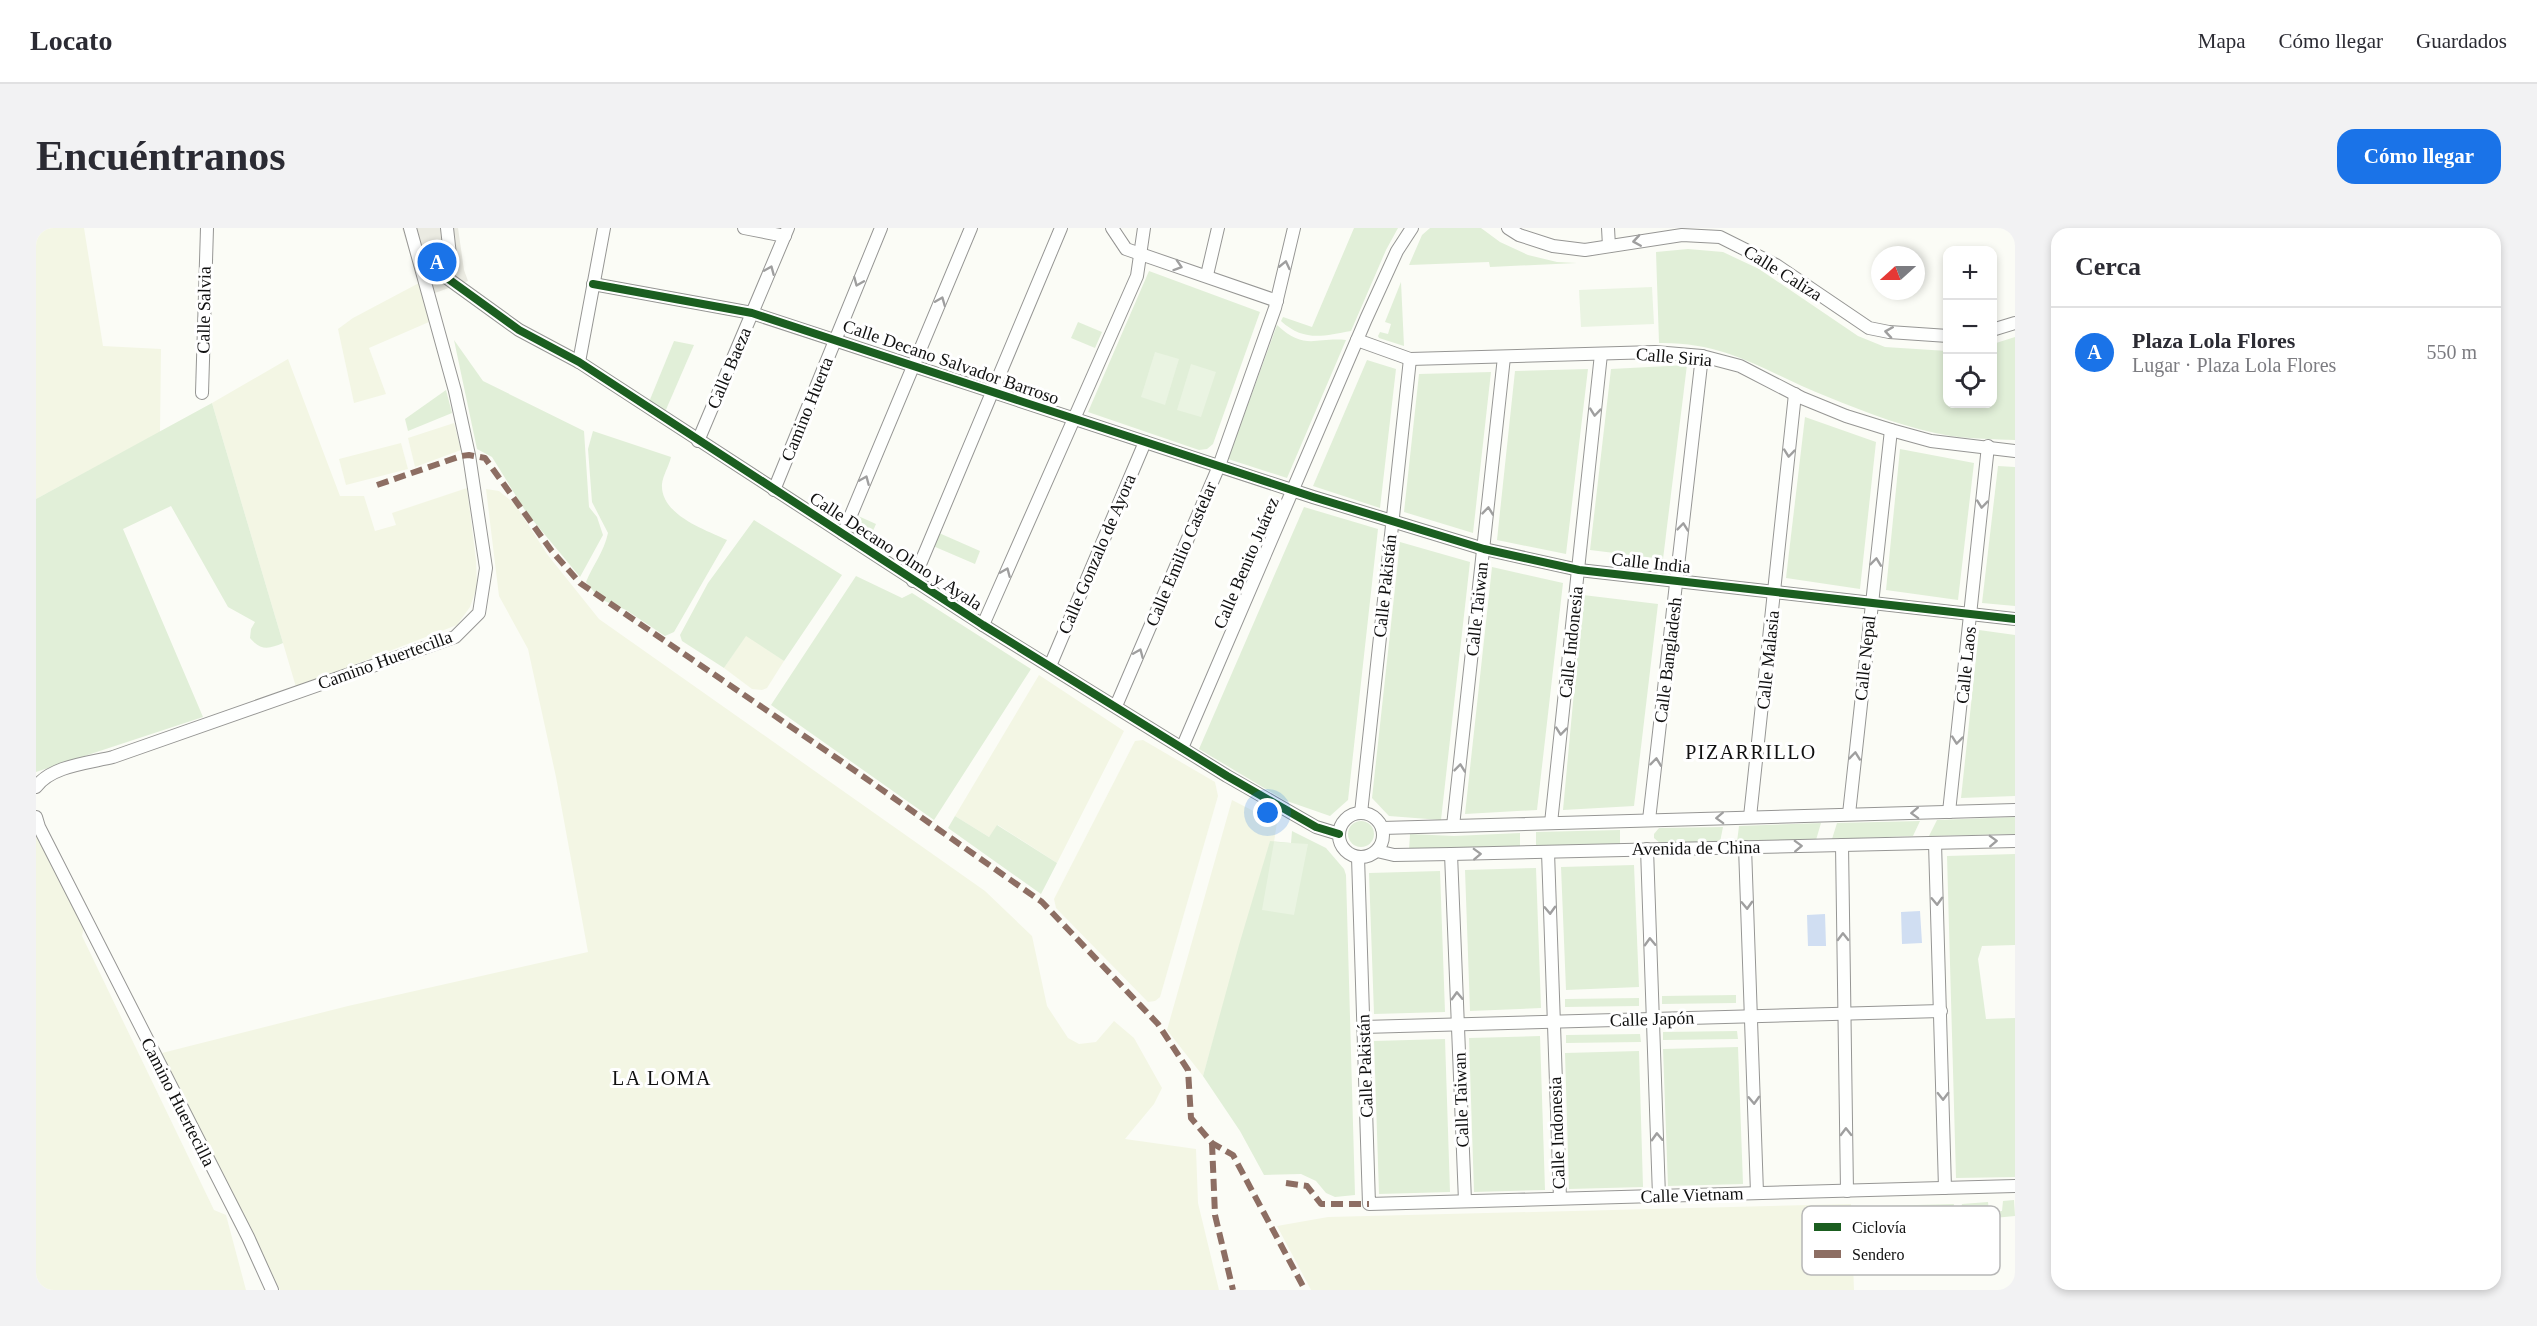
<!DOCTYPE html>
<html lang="es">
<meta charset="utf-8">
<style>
body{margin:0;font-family:Georgia,serif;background:#f2f2f3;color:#2b2b33}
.controls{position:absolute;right:18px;top:18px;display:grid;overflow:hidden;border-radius:12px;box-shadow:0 3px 9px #0003}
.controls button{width:54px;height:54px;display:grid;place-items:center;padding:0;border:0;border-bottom:2px solid #e1e1e2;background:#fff;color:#2b2b33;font:30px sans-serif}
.compass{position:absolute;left:1835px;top:18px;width:54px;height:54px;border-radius:50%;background:#fff;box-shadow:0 3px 9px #0003;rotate:249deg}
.you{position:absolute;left:1232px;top:585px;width:21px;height:21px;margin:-15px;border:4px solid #fff;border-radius:50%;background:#1a73e8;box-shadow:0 0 0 9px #1a73e833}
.badge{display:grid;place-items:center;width:39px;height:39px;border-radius:50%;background:#1a73e8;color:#fff;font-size:20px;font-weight:700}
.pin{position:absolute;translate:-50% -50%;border:3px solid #fff;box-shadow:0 2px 6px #0006}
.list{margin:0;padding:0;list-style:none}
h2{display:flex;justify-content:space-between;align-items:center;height:78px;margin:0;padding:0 24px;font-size:26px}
h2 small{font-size:20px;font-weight:400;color:#7c7c81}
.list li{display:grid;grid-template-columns:39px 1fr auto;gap:18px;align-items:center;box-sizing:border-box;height:90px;padding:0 24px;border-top:2px solid #e1e1e2}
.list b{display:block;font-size:22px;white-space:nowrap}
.list p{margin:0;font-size:20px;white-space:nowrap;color:#7c7c81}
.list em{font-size:20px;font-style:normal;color:#7c7c81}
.icon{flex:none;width:33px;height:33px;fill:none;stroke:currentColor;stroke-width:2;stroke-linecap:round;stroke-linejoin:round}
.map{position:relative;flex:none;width:1979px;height:1062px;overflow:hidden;border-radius:18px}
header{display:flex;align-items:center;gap:36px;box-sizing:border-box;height:84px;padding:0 30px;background:#fff;border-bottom:2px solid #e1e1e2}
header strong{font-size:28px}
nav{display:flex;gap:33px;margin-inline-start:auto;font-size:21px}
.intro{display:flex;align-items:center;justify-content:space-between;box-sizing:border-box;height:144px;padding:0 36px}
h1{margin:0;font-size:42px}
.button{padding:15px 27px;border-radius:18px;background:#1a73e8;color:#fff;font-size:21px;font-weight:700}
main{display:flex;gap:36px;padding:0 36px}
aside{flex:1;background:#fff;border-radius:18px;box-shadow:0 3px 9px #0003}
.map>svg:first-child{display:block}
.farmland{fill:#f3f6e4}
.green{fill:#e1efd8}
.pitch{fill:#eaf4e2}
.plaza{fill:#ebebe2}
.water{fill:#d0def2}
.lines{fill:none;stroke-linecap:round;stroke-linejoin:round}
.minor-casing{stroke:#969694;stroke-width:14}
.minor{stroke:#fefffe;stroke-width:12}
.quiet{stroke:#8d6e63;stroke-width:6;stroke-dasharray:12 6;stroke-linecap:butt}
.cycleway-casing{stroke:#fff;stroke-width:11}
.cycleway{stroke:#1b5e20;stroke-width:8}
.oneway{stroke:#9f9f9f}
.labels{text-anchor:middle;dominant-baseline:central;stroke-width:6;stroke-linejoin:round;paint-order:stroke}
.street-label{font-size:18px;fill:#101010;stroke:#fff}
.neighbourhood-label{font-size:20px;letter-spacing:1.5px;fill:#101010;stroke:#fff}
.key{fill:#fff;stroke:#b7b7b7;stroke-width:1.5}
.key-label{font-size:16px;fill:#101010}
</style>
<header>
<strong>Locato</strong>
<nav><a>Mapa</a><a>Cómo llegar</a><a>Guardados</a></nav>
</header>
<div class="intro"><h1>Encuéntranos</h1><a class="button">Cómo llegar</a></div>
<main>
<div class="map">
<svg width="1979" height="1062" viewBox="0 0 1979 1062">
<rect width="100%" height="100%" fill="#fbfcf6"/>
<g class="farmland">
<polygon points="0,0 48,0 67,118 125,121 124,204 0,271"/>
<polygon points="383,55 393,94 333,120 350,166 318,175 302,101 317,90"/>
<polygon points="252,131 304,268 328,268 339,303 360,297 356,285 431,260 440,332 441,359 434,379 421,397 260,459 176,175"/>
<polygon points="418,195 425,222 379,239 372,210"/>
<polygon points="365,215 372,241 310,257 303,231"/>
<polygon points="450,261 463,263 479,276 511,326 563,391 949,663 996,708 1011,778 1032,810 1043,816 1060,814 1078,793 1098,810 1126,860 1118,876 1089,911 1160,921 1162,975 1183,1062 244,1062 126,825 312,778 552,724 520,549 492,421 463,368"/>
<polygon points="710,407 748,433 731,460 726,462 716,461 688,440"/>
<polygon points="1003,447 1088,503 1021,635 962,597 953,609 919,588"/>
<polygon points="1107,512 1179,554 1182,568 1124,769 1119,773 1112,774 1020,680 1018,671 1099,513"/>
<polygon points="1196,572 1241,595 1238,614 1234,614 1167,848 1131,802"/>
<polygon points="0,602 48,698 46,708 178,982 190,987 210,1062 0,1062"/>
<polygon points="1815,976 1818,1062 1275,1062 1241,998 1292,989"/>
</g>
<g class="green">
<path d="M1318,0H1362L1350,22L1315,103C1287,108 1268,114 1245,93L1247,89L1276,99Z"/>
<polygon points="1394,0 1445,0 1464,14 1492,27 1521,34 1541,35 1454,39 1453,34 1373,37 1386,7"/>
<path d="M1652,21L1687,24L1723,41L1822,108L1849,119L1911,123L1912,176H1956L1957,116L1979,109V212C1958,211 1935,211 1915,208C1873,201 1831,185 1792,169C1730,145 1694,114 1623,115L1620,24Z"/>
<polygon points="1113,43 1224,84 1177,216 1171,221 1163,222 1052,184"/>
<polygon points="1365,54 1368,118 1343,110 1342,108 1344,104 1352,106 1355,96 1349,94"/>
<polygon points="1042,94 1066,104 1059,120 1035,110"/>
<path d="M1241,97C1269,123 1279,109 1310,112L1251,250L1192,231Z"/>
<polygon points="418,112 447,153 548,203 553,279 561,289 567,307 544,349 490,284 456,229 441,221"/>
<polygon points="638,113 658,117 629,184 613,174"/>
<polygon points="1331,132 1360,141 1344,280 1277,258"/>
<polygon points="1651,137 1627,331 1554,322 1575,141"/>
<polygon points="1552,141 1530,326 1461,312 1479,143"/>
<polygon points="1455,144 1437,305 1368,284 1383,146"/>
<polygon points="410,162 416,185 372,203 369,191"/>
<path d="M176,175L247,415C233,421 225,423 214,410L215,401L219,394L192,379L135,278L87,301L167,489L0,544V271Z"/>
<polygon points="1769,189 1840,214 1824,361 1750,350"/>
<path d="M557,203L635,229C633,238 627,247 626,256C624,287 670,302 691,312L638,404L629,408L590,382L564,371L550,354C557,337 568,324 572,305L556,274L552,221Z"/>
<polygon points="1864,221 1938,235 1922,372 1850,362"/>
<polygon points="1962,238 1979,239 1979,378 1946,375"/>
<polygon points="1268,279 1342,301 1312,572 1294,588 1248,572 1163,521"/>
<polygon points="820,287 840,296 832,314 813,302"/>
<polygon points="718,292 806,347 748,433 710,408 688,440 646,413 644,407 672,355"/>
<polygon points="903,305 944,323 939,336 897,318"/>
<polygon points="1364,314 1434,334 1405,592 1353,588 1336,570"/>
<polygon points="1456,339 1527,355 1501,582 1429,586"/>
<polygon points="820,348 866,370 876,365 995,441 898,592 735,477"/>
<polygon points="1547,367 1622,376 1598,578 1527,582"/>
<polygon points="1943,402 1979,407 1979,568 1925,570"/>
<polygon points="919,588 953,609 961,597 1021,635 1005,666 912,600"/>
<polygon points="1979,589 1979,606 1893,608 1901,592"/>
<polygon points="1884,593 1877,608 1796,611 1801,595"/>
<circle cx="1325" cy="606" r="13"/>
<polygon points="1785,595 1780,612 1701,614 1703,598"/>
<polygon points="1687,599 1684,614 1624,615 1618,610 1618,606 1623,600"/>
<polygon points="1584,602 1584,617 1500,619 1500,604"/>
<polygon points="1256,603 1290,620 1308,641 1310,647 1319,967 1299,969 1290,965 1280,953 1265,946 1228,947 1204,903 1167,848 1203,717 1234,613 1255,615"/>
<polygon points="1484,605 1484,620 1373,622 1374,606 1418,608"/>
<polygon points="1979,626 1979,717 1946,718 1942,731 1950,791 1979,790 1979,949 1920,950 1911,628"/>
<polygon points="1598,637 1603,759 1530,762 1525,639"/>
<polygon points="1500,640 1505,780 1434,783 1429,642"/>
<polygon points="1404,643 1409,784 1338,786 1333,645"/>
<polygon points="1700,767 1700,775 1626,776 1626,768"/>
<polygon points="1603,770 1603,778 1529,779 1529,771"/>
<polygon points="1701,803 1702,811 1627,812 1627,804"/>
<polygon points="1604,806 1605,814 1530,815 1530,807"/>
<polygon points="1504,808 1509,962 1438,964 1433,810"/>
<polygon points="1409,811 1414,964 1343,966 1338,813"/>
<polygon points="1702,819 1707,956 1632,958 1627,821"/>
<polygon points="1603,823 1607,959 1533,961 1529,825"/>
<polygon points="1978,972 1979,988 1947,991 1940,1023 1843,978 1918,976 1913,1000 1916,1001 1914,1008 1935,1016 1940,998 1922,991 1926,976 1952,974 1953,984 1966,983 1967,973"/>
</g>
<g class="pitch">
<polygon points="1616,59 1618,96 1545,99 1543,62"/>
<polygon points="1119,124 1143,131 1129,177 1105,169"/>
<polygon points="1155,136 1180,144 1165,189 1141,182"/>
<polygon points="1238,614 1272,616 1258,687 1226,682"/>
</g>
<polygon class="plaza" points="366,0 422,0 428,42 432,53 399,65 383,55"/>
<g class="water">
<polygon points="1884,683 1886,715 1866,716 1865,684"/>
<polygon points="1789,686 1790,718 1772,718 1771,687"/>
</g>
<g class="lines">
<defs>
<g id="minor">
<polyline points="708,0 749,8"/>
<polyline points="1076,0 1090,21 1241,73"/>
<polyline points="1472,0 1483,7 1517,18 1549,22 1646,7 1684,9 1740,37 1833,100 1853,104 1912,108"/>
<polyline points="1572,0 1573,18"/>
<polyline points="1171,47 1182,0"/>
<polyline points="411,50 483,102 543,134 947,397 1191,548 1280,599 1303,606"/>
<polyline points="411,50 414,27 411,0"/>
<polyline points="557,56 716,85 1277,269 1448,321 1543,342 1979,391"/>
<polyline points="1956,102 1979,95"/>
<polyline points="1321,112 1374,131 1619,124 1666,128 1704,138 1766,170 1810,188 1855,202 1895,213 1979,223"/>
<polyline points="543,134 568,0"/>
<polyline points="166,165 171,0"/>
<polyline points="662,213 752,0"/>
<polyline points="738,262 845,0"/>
<polyline points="807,306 935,0"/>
<polyline points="877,353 1025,0"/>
<polyline points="947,397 1101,48 1108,0"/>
<polyline points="1014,438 1109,214"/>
<polyline points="1080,478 1183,238 1239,80 1258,0"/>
<polyline points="1146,520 1330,91 1361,23 1376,0"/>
<path d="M0,559C15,538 52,535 77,529L419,409L443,385L450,340L433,227L419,163L374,0"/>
<polyline points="1913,584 1952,218"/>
<polyline points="1325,585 1374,131"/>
<circle cx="1325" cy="607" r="22"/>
<polyline points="1813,586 1855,202"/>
<polyline points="0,589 3,599 212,1009 236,1062"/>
<polyline points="1714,589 1759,166"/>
<polyline points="1613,592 1666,128"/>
<polyline points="1515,595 1565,126"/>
<polyline points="1417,598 1468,129"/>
<polyline points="1346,600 1979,582"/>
<polyline points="1899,615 1909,960"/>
<polyline points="1806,617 1811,963"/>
<polyline points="1709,619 1721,965"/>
<polyline points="1611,621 1623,968"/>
<polyline points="1341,623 1358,627 1415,626 1979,613"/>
<polyline points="1512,624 1524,970"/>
<polyline points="1415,626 1429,973"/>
<polyline points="1322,629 1333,976 1979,958"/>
<polyline points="1327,799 1905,783"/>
</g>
</defs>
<use href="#minor" class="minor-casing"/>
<use href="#minor" class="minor"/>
<g class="quiet">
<polyline points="341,257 425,228 433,227 449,230 515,322 544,355 805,533 1006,674 1122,796 1152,842 1155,890 1176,915 1197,927 1269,1062"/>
<polyline points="1176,915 1179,987 1197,1062"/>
<polyline points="1250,955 1271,958 1285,976 1333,976"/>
</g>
<defs>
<g id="cycleway">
<polyline points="411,50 483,102 543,134 947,397 1191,548 1280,599 1303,606"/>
<polyline points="557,56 716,85 1277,269 1448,321 1543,342 1979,391"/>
</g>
</defs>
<use href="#cycleway" class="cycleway-casing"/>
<use href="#cycleway" class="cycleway"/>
</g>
<defs><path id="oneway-chevron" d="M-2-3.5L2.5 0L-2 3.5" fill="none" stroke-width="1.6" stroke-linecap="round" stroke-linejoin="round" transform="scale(1.5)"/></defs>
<g class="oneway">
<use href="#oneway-chevron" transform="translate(1601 13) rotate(171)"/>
<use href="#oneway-chevron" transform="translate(1249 37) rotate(-77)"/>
<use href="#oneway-chevron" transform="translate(1142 38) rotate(18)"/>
<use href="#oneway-chevron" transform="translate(734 42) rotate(-67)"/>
<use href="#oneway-chevron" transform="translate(822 54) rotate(113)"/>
<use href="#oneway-chevron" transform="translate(905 73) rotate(-68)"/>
<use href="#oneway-chevron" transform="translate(1853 104) rotate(-171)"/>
<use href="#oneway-chevron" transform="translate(1559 184) rotate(96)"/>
<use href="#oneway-chevron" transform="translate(1753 225) rotate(96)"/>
<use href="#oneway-chevron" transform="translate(829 252) rotate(-67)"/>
<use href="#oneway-chevron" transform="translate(1946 276) rotate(96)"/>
<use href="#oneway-chevron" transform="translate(1452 283) rotate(-84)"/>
<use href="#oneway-chevron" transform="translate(1647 299) rotate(-84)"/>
<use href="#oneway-chevron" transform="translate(1840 334) rotate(-83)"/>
<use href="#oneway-chevron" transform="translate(970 344) rotate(-67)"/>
<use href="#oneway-chevron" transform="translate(1103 425) rotate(-67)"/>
<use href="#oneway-chevron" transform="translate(1525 503) rotate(96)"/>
<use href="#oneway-chevron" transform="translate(1921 512) rotate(96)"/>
<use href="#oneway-chevron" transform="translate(1819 528) rotate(-84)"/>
<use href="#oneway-chevron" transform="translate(1620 534) rotate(-83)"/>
<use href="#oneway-chevron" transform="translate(1424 540) rotate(-84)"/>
<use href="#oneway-chevron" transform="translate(1879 585) rotate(178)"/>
<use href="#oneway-chevron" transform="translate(1684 590) rotate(178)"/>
<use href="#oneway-chevron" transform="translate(1957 613) rotate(-2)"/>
<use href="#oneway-chevron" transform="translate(1762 618) rotate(-2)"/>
<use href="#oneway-chevron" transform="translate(1441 626) rotate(-2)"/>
<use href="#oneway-chevron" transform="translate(1901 673) rotate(88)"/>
<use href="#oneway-chevron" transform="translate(1711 677) rotate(88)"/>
<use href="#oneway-chevron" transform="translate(1514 682) rotate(88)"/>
<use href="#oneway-chevron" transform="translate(1807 709) rotate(-91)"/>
<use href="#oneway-chevron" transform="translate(1614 714) rotate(-92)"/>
<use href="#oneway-chevron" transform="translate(1421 768) rotate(-92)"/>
<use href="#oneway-chevron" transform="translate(1907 868) rotate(89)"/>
<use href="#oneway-chevron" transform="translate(1718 872) rotate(88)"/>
<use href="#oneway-chevron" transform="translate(1810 904) rotate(-91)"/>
<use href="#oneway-chevron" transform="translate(1621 909) rotate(-92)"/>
</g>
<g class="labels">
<g class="street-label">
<text transform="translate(1747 45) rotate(32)">Calle Caliza</text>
<text transform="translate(168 82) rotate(-89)">Calle Salvia</text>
<text transform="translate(1638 129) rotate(5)">Calle Siria</text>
<text transform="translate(915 134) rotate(19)">Calle Decano Salvador Barroso</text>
<text transform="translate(693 140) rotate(-67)">Calle Baeza</text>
<text transform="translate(771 181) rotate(-68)">Camino Huerta</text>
<text transform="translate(860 323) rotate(33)">Calle Decano Olmo y Ayala</text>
<text transform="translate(1061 326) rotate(-67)">Calle Gonzalo de Ayora</text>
<text transform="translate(1145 326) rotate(-67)">Calle Emilio Castelar</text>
<text transform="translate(1210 335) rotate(-67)">Calle Benito Juárez</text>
<text transform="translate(1615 335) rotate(6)">Calle India</text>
<text transform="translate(1349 358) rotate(-84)">Calle Pakistán</text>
<text transform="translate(1441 381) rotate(-84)">Calle Taiwan</text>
<text transform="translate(1535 414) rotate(-84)">Calle Indonesia</text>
<text transform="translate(1829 430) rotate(-84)">Calle Nepal</text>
<text transform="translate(349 432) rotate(-20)">Camino Huertecilla</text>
<text transform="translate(1632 432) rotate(-83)">Calle Bangladesh</text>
<text transform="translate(1732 432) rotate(-84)">Calle Malasia</text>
<text transform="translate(1930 437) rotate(-84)">Calle Laos</text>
<text transform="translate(1660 620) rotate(-1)">Avenida de China</text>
<text transform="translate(1616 791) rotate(-2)">Calle Japón</text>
<text transform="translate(1329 838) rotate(-92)">Calle Pakistán</text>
<text transform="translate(1425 872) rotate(-92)">Calle Taiwan</text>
<text transform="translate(142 874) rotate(63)">Camino Huertecilla</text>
<text transform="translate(1521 905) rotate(-92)">Calle Indonesia</text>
<text transform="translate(1656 967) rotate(-2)">Calle Vietnam</text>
</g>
<g class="neighbourhood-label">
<text x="1715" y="524">PIZARRILLO</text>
<text x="626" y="850">LA LOMA</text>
</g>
</g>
<rect x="1766" y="978" width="198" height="69" rx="9" class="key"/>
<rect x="1778" y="995" width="27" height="8" fill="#1b5e20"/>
<rect x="1778" y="1022" width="27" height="8" fill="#8d6e63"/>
<g class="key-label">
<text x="1816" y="1005">Ciclovía</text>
<text x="1816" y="1032">Sendero</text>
</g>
</svg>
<div class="controls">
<button>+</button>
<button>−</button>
<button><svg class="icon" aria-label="locate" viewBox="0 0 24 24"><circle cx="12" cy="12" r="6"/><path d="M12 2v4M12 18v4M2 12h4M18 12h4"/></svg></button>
</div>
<svg class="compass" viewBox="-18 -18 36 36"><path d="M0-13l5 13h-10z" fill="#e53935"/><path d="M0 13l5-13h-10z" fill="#7c7c81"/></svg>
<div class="you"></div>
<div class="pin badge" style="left:401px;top:34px">A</div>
</div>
<aside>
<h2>Cerca<small></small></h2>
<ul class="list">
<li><span class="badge">A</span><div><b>Plaza Lola Flores</b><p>Lugar · Plaza Lola Flores</p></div><em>550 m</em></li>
</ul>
</aside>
</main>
